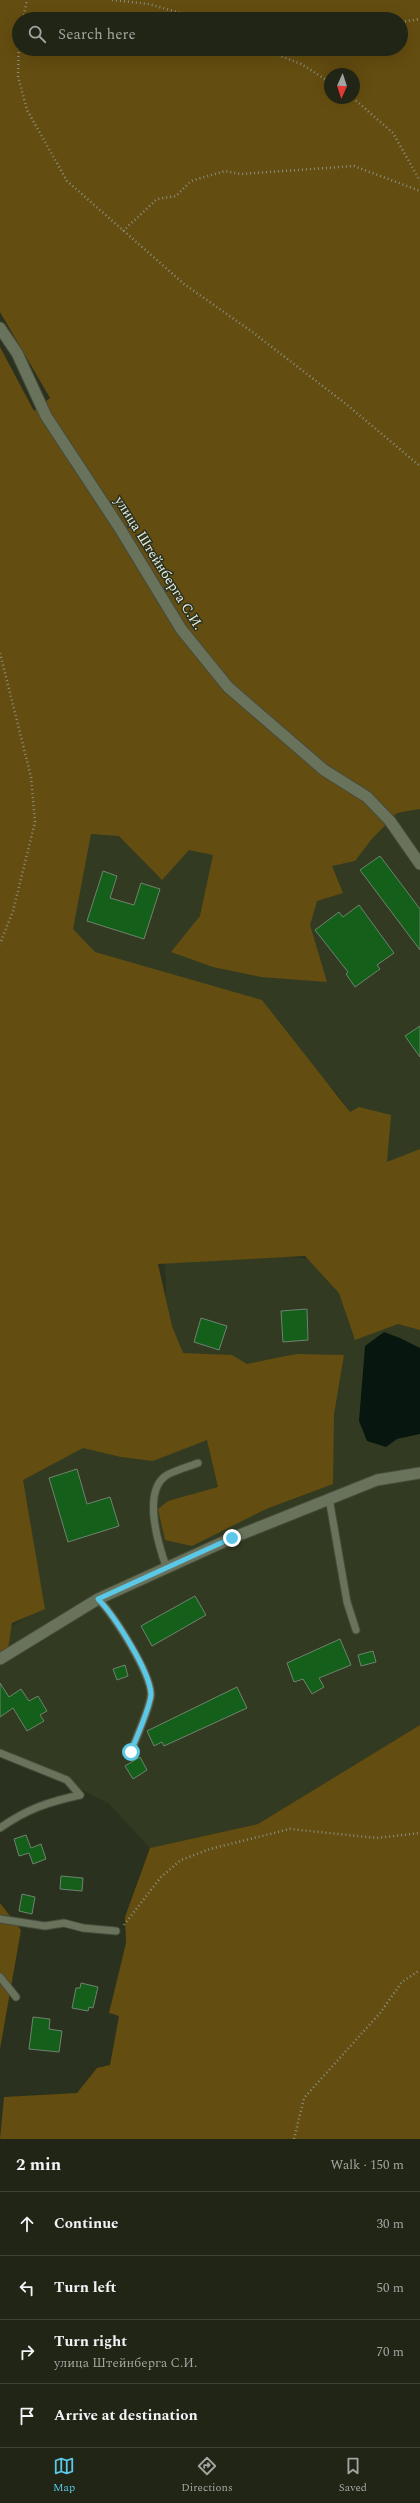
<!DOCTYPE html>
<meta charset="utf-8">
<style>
body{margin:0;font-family:Spectral,serif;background:#2d3123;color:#f1f3f6}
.compass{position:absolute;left:324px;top:68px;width:36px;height:36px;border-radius:50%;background:#202516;box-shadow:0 4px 16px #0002;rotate:183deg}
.stop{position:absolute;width:12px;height:12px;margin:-9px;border:3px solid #5bc8e7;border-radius:50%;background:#fff}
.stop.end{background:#5bc8e7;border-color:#fff;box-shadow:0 1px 4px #0008}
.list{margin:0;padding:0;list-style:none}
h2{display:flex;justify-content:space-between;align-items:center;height:52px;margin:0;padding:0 16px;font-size:17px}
h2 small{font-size:13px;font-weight:400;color:#a2a5a1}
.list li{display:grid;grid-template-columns:26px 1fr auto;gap:12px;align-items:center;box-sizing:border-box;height:64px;padding:0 16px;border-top:1px solid #3d4235}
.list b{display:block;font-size:15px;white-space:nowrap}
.list p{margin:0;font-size:13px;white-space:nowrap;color:#a2a5a1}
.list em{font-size:13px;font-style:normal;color:#a2a5a1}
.icon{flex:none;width:22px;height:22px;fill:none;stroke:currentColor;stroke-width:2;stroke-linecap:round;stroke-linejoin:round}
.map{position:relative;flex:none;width:420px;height:2139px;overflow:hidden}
.search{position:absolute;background:#202516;box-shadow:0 4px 16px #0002;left:12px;right:12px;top:12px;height:44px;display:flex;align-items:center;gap:10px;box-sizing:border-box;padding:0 14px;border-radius:22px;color:#a2a5a1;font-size:15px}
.sheet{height:308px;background:#202516}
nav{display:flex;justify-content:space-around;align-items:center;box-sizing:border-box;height:56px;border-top:1px solid #3d4235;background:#202516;font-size:11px;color:#a2a5a1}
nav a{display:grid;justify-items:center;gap:2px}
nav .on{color:#5bc8e7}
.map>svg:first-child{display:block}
.built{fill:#323b21}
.green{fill:#644d10;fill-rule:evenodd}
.water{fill:#081610}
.building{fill:#145f19;stroke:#70826f}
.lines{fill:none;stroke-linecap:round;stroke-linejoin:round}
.service-casing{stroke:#464c3b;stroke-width:9}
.minor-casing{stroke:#464c3b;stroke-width:13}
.path{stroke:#898f80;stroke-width:2.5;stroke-dasharray:1 3;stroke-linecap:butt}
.service{stroke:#69725b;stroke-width:7}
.minor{stroke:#69725b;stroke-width:11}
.route{stroke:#5bc8e7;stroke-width:5}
.labels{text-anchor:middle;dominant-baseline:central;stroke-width:3;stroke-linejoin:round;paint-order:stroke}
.street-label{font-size:14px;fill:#e8ede0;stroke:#2a311e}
</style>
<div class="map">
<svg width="420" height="2139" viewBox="0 0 420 2139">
<rect width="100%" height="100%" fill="#2a311e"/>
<g class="built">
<polygon points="420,809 420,1213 338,1095 247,997 72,960 46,928 81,836 101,820 397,813"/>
<polygon points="420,1233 420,1725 258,1824 150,1848 108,1803 0,1749 0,1653 7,1629 34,1613 22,1469 169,1376 165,1263 256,1254 322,1260"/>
</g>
<g class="green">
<path d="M0,0H420V809L397,813L371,840L355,861L332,866L343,893L317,901L310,925L327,982L261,977L213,967L171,952L200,916L213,855L189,850L162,880L119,836L91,834L73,929L95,952L262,1000L350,1112L359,1107L391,1115L387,1162L420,1149V1330L398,1324L355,1340L339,1293L305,1256L158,1264L172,1326L183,1353L232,1355L247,1364L296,1354L344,1355L334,1414L333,1484L266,1509L192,1546L165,1540L158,1509L168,1501L218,1487L207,1440L153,1461L121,1457L83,1448L23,1480L45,1609L12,1623L8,1649L0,1654V347L34,411L50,398L0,312ZM19,19H401V49H19ZM330,74H354V98H330Z"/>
<polygon points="420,1725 420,2139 0,2139 4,2097 77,2093 97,2068 110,2065 119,2016 109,2013 126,1943 125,1917 150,1848 258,1824"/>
<polygon points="0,1903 21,1930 0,2049"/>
</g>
<polygon class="water" points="384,1332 400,1338 420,1348 420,1434 397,1439 386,1447 367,1441 359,1421 365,1346"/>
<g class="building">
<polygon points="380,856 420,909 420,950 360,870"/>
<polygon points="103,871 117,876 110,898 134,905 141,883 160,889 144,939 87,921"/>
<polygon points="359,905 394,953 377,965 380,969 355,987 346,974 348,972 315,930 339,912 343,917"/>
<polygon points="420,1026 420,1057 405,1036"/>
<polygon points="307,1309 308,1340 283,1342 281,1311"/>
<polygon points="201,1318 227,1326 219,1350 194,1342"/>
<polygon points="77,1469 87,1504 110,1497 119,1526 68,1542 49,1478"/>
<polygon points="195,1596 206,1615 152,1646 141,1626"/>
<polygon points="340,1639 351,1665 319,1678 324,1687 312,1694 303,1679 294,1682 287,1663"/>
<polygon points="373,1651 376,1662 361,1666 358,1655"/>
<polygon points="125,1665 128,1676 117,1680 113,1669"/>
<polygon points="0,1683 9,1697 21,1689 29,1701 38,1696 47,1711 40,1715 44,1721 27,1731 13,1708 0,1717"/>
<polygon points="237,1687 247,1708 164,1746 162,1742 154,1746 147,1731"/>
<polygon points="140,1757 147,1770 133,1779 125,1766"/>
<polygon points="26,1835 31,1848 41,1844 46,1859 33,1864 29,1853 19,1856 14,1839"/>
<polygon points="61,1876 83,1878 82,1891 60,1889"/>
<polygon points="22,1894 35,1897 32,1914 19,1911"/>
<polygon points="81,1983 98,1987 93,2008 89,2007 88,2011 72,2008 76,1988 80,1988"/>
<polygon points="33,2017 50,2019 49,2029 62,2031 59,2052 29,2049"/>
</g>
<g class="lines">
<defs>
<g id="service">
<polyline points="329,1498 347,1602 356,1630"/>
<path d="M167,1569C159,1547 141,1491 167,1475C176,1470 188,1467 198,1463"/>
<path d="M98,1599C114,1615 150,1672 151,1694C151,1706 135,1740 131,1752"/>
<polyline points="0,1753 67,1780 80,1795"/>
<path d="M0,1828C27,1809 48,1802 80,1795"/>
<polyline points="0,1919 45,1926 64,1923 83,1928 116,1931"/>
<polyline points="0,1977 16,1997"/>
</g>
<g id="minor">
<polyline points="0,328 17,353 46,416 119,527 181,629 228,687 324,770 367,797 390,821 420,864"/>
<polyline points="0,1659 98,1599 232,1538 377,1480 420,1473"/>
</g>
</defs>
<use href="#service" class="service-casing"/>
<use href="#minor" class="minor-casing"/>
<g class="path">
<polyline points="112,0 149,4 201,19"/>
<polyline points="23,19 27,0"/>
<polyline points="401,22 420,19"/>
<polyline points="19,36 18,76 27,110 67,181 184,284 251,331 346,404 420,466"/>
<polyline points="263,49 301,64 330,82"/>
<polyline points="353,98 393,133 420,181"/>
<polyline points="123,231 157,199 176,196 191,181 225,171 241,174 354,166 420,191"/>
<polyline points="0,653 31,777 35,822 13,911 0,944"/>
<polyline points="124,1925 161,1877 181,1860 210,1849 290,1829 377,1838 420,1833"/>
<polyline points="294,2139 304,2098 380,2013 402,1982 420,1970"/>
</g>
<use href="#service" class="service"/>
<use href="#minor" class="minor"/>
</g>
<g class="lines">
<path class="route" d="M131,1752C135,1740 151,1706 151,1694C150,1671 114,1615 98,1599L232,1538"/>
</g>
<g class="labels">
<g class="street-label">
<text transform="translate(159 563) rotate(58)">улица Штейнберга С.И.</text>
</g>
</g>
</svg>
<svg class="compass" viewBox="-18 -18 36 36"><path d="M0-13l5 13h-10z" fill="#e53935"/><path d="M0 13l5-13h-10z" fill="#a2a5a1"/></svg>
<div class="stop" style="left:131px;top:1752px"></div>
<div class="stop end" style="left:232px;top:1538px"></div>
<div class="search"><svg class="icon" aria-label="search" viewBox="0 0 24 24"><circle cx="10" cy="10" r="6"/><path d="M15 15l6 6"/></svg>Search here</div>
</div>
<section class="sheet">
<h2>2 min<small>Walk · 150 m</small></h2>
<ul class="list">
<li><svg class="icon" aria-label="ahead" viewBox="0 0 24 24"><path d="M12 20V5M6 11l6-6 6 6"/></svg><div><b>Continue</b></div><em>30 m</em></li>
<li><svg class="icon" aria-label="left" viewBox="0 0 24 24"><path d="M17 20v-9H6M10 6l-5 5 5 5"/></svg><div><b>Turn left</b></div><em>50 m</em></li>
<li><svg class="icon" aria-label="right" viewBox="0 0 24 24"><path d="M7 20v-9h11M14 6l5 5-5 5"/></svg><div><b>Turn right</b><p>улица Штейнберга С.И.</p></div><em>70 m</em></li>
<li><svg class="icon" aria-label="arrive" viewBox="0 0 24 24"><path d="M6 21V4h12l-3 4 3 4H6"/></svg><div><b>Arrive at destination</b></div></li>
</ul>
</section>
<nav>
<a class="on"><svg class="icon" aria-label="map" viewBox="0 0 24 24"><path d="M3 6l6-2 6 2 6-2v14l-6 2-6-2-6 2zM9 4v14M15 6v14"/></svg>Map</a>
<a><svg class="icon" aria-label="directions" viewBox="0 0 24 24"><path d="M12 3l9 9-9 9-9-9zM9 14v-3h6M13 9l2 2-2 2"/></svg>Directions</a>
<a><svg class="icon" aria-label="saved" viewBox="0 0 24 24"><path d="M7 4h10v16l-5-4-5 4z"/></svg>Saved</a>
</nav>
